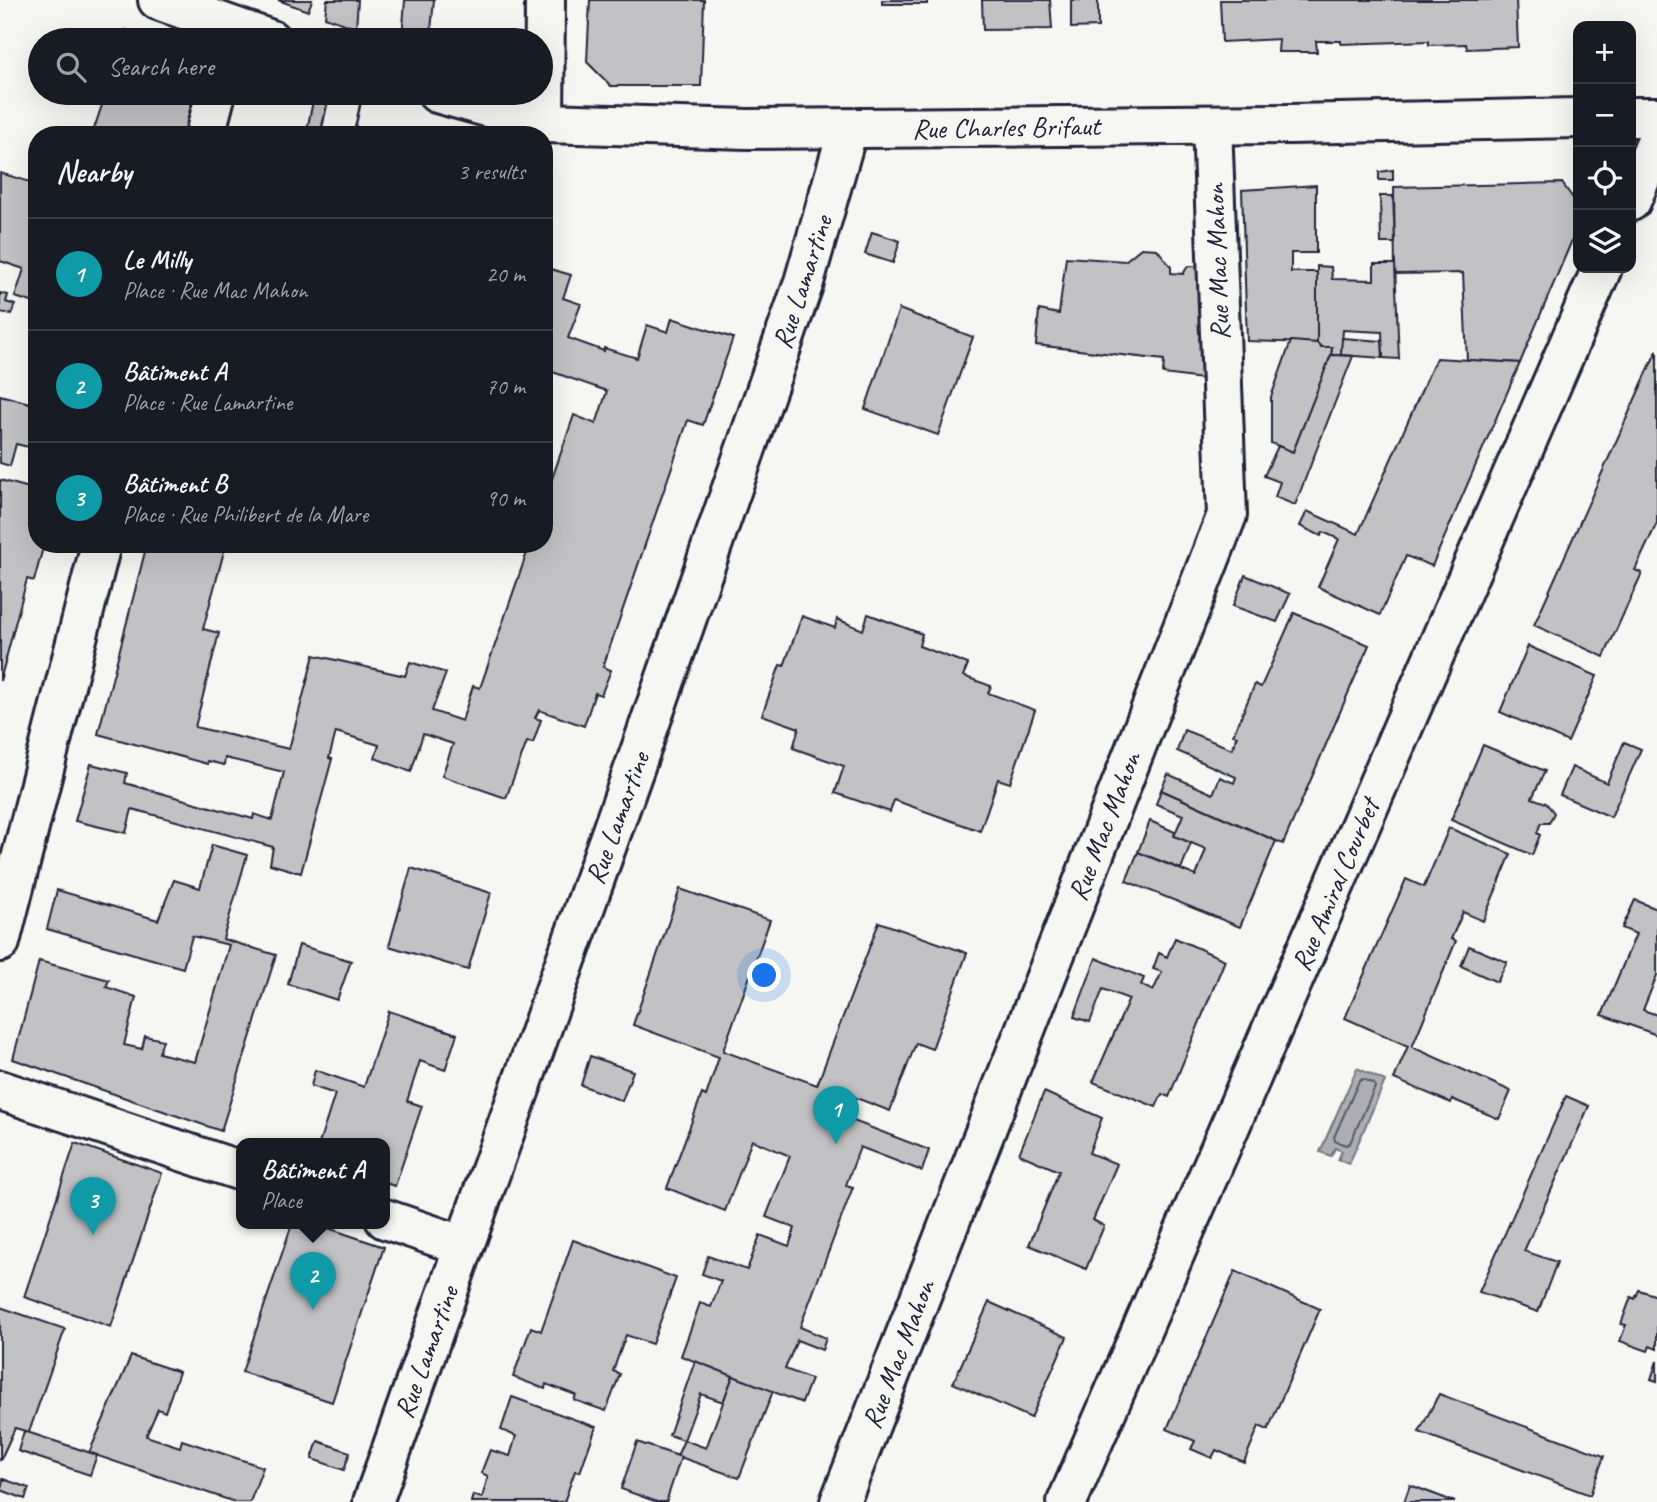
<!DOCTYPE html>
<meta charset="utf-8">
<style>
body{margin:0;font-family:Caveat,sans-serif;background:#20242c;color:#f1f3f6}
.controls{position:absolute;right:21px;top:21px;display:grid;overflow:hidden;border-radius:14px;box-shadow:0 7px 28px #0002}
.controls button{width:63px;height:63px;display:grid;place-items:center;padding:0;border:0;border-bottom:2px solid #363941;background:#171b24;color:#f1f3f6;font:35px sans-serif}
.you{position:absolute;left:765px;top:976px;width:24px;height:24px;margin:-18px;border:5px solid #fff;border-radius:50%;background:#1a73e8;box-shadow:0 0 0 10px #1a73e833}
.badge{display:grid;place-items:center;width:46px;height:46px;border-radius:50%;background:#ea580c;color:#fff;font-size:23px;font-weight:700}
.pin{position:absolute;translate:-50% -58px;filter:drop-shadow(0 2px 4px #0008)}
.pin::after{content:'';position:absolute;top:37px;width:24px;height:21px;background:inherit;clip-path:polygon(0 0,100% 0,50% 100%)}
.popup{position:absolute;left:236px;top:1138px;width:154px;height:91px;box-sizing:border-box;display:grid;place-content:center;border-radius:14px;background:#171b24;filter:drop-shadow(0 2px 5px #0005);font-size:23px;white-space:nowrap;color:#9ea1a6}
.popup b{font-size:26px;color:#f1f3f6}
.popup::after{content:'';position:absolute;left:50%;top:100%;margin-left:-14px;border:14px solid transparent;border-top-color:#171b24}
.list{margin:0;padding:0;list-style:none}
h2{display:flex;justify-content:space-between;align-items:center;height:91px;margin:0;padding:0 28px;font-size:30px}
h2 small{font-size:23px;font-weight:400;color:#9ea1a6}
.list li{display:grid;grid-template-columns:46px 1fr auto;gap:21px;align-items:center;box-sizing:border-box;height:112px;padding:0 28px;border-top:2px solid #363941}
.list b{display:block;font-size:26px;white-space:nowrap}
.list p{margin:0;font-size:23px;white-space:nowrap;color:#9ea1a6}
.list em{font-size:23px;font-style:normal;color:#9ea1a6}
.icon{flex:none;width:38px;height:38px;fill:none;stroke:currentColor;stroke-width:2;stroke-linecap:round;stroke-linejoin:round}
.map{position:relative;flex:none;width:1657px;height:1502px;overflow:hidden}
.search{position:absolute;background:#171b24;box-shadow:0 7px 28px #0002;left:28px;top:28px;width:525px;height:77px;display:flex;align-items:center;gap:18px;box-sizing:border-box;padding:0 24px;border-radius:38px;color:#9ea1a6;font-size:26px}
.panel{position:absolute;background:#171b24;box-shadow:0 7px 28px #0002;left:28px;top:126px;width:525px;height:427px;border-radius:28px}
.map>svg:first-child{display:block}
.water{fill:#adadb3;stroke:#757583;stroke-width:2}
.lines{fill:none;stroke-linecap:round;stroke-linejoin:round}
.shore{stroke:#5a5a6b;stroke-width:2}
.building{fill:#c2c2c4;stroke:#22223b;stroke-width:2}
.lane-casing{stroke:#22223b;stroke-width:35}
.street-casing{stroke:#22223b;stroke-width:44}
.lane{stroke:#f6f6f2;stroke-width:30}
.street{stroke:#f6f6f2;stroke-width:38}
.labels{text-anchor:middle;dominant-baseline:central;stroke-width:7;stroke-linejoin:round;paint-order:stroke}
.street-label{font-size:28px;fill:#22223b;stroke:#f6f6f2}
</style>
<div class="map">
<svg width="1657" height="1502" viewBox="0 0 1657 1502">
<rect width="100%" height="100%" fill="#f6f6f2"/>
<filter id="ink" filterUnits="userSpaceOnUse"><feTurbulence type="fractalNoise" baseFrequency=".0143" numOctaves="2"/><feDisplacementMap in="SourceGraphic" scale="14" xChannelSelector="R" yChannelSelector="G"/><feConvolveMatrix kernelMatrix="1 2 1 2 8 2 1 2 1" color-interpolation-filters="sRGB"/></filter>
<g filter="url(#ink)">
<polygon class="water" points="1357,1068 1385,1081 1349,1164 1338,1160 1342,1151 1335,1148 1331,1156 1320,1152"/>
<g class="lines">
<polygon class="shore" points="1363,1079 1374,1084 1375,1087 1350,1143 1346,1145 1335,1141 1334,1137 1359,1081"/>
</g>
<g class="building">
<polygon points="278,0 312,0 308,11"/>
<polygon points="327,0 358,0 356,28 325,17"/>
<polygon points="405,0 434,0 430,40 402,40"/>
<polygon points="590,0 704,0 701,86 611,86 587,62"/>
<rect x="882" y="0" width="45" height="4"/>
<polygon points="982,0 1050,0 1052,29 983,30"/>
<polygon points="1071,0 1098,0 1098,27 1071,28"/>
<polygon points="1220,0 1516,0 1518,47 1467,49 1466,44 1429,45 1429,41 1341,44 1341,41 1316,41 1317,52 1278,52 1279,39 1222,42"/>
<polygon points="126,30 153,40 123,40"/>
<polygon points="106,93 196,93 186,135 92,135"/>
<polygon points="314,96 335,103 326,135 306,135"/>
<polygon points="1393,170 1393,180 1379,180 1379,172"/>
<polygon points="0,173 37,184 37,297 35,303 15,297 24,269 0,261"/>
<polygon points="1562,183 1575,201 1575,233 1520,363 1467,360 1463,273 1395,274 1394,187"/>
<polygon points="1316,185 1316,253 1291,253 1291,272 1317,272 1317,343 1247,341 1242,190"/>
<polygon points="1380,196 1393,196 1395,243 1381,243"/>
<polygon points="872,232 900,241 893,263 865,254"/>
<polygon points="1141,248 1157,249 1171,267 1171,273 1183,274 1188,266 1207,267 1210,380 1163,374 1164,360 1036,345 1039,310 1059,314 1066,257 1125,261"/>
<polygon points="1374,264 1395,264 1399,359 1383,358 1382,332 1343,330 1341,355 1331,355 1332,347 1321,347 1317,343 1317,266 1331,267 1332,279 1374,280"/>
<polygon points="544,267 571,275 563,298 581,304 568,338 604,351 604,348 637,358 647,325 668,332 672,318 733,338 703,425 688,420 603,667 611,670 601,695 595,693 584,726 539,710 535,718 541,720 533,743 527,742 506,798 442,776 453,744 423,734 411,772 375,758 379,745 336,732 329,758 332,759 301,873 270,864 273,847 132,809 126,833 75,821 91,764 127,773 125,783 253,819 254,814 272,820 284,772 225,758 224,765 207,761 207,764 98,734 147,544 226,544 203,629 219,633 195,727 289,749 314,655 405,676 410,662 446,673 432,711 462,721 473,686 480,688 530,544 544,544 544,502 574,415 596,424 607,391 544,369"/>
<polygon points="0,293 8,295 6,302 15,305 11,314 0,312"/>
<polygon points="899,309 973,337 938,435 865,409"/>
<polygon points="1342,338 1382,341 1383,358 1341,355"/>
<polygon points="1291,341 1317,343 1321,347 1332,347 1331,355 1293,452 1271,443 1271,397"/>
<polygon points="1657,350 1657,523 1635,570 1642,573 1604,657 1534,625"/>
<polygon points="1331,355 1353,356 1295,505 1275,497 1280,482 1264,476 1278,446 1293,452"/>
<polygon points="1436,358 1520,363 1432,566 1406,556 1380,615 1318,587 1339,539 1323,532 1321,536 1300,526 1307,511 1358,534"/>
<polygon points="0,395 37,405 37,449 16,444 10,466 0,463"/>
<polygon points="0,480 37,490 37,544 44,544 34,581 27,579 0,681"/>
<polygon points="1245,575 1290,594 1277,622 1233,606"/>
<polygon points="1294,613 1369,645 1283,844 1161,790 1168,774 1213,794 1220,777 1234,783 1236,777 1177,751 1184,730 1232,749 1237,736 1233,735 1255,684 1261,687"/>
<polygon points="868,614 922,634 919,646 968,664 963,676 991,686 988,693 1035,710 1010,783 998,779 980,831 894,800 890,812 835,793 844,766 793,748 799,728 762,715 780,665 784,666 802,616 835,628 837,619 863,630"/>
<polygon points="1528,646 1597,676 1568,742 1500,712"/>
<polygon points="1624,742 1641,749 1611,817 1560,795 1572,767 1607,783"/>
<polygon points="1483,745 1545,771 1532,798 1546,803 1554,813 1549,823 1541,823 1537,833 1540,835 1532,855 1451,820"/>
<polygon points="1161,790 1276,841 1240,927 1126,881 1138,852 1196,876 1206,849 1174,836 1183,815 1156,804"/>
<polygon points="1150,821 1175,832 1174,836 1191,843 1181,869 1138,852"/>
<polygon points="1449,828 1511,854 1483,921 1463,912 1451,939 1456,941 1412,1047 1511,1091 1499,1119 1452,1099 1451,1103 1394,1079 1408,1046 1345,1018 1406,879 1424,887"/>
<polygon points="212,845 247,855 223,939 276,955 221,1131 13,1059 39,961 109,980 106,987 136,997 124,1045 142,1049 145,1036 163,1040 159,1053 195,1062 229,945 192,936 183,968 47,929 57,890 158,920 174,880 200,888"/>
<polygon points="411,868 491,893 468,970 389,946"/>
<polygon points="680,889 770,920 723,1051 817,1085 879,922 967,953 932,1049 916,1043 890,1111 851,1096 843,1117 929,1150 922,1171 860,1147 846,1185 853,1187 800,1327 826,1338 822,1350 797,1340 785,1369 811,1379 802,1403 681,1356 700,1303 711,1307 721,1281 702,1274 708,1256 747,1270 760,1235 789,1246 795,1228 766,1217 790,1156 752,1140 725,1211 667,1188 702,1094 706,1096 719,1057 633,1025"/>
<polygon points="1635,900 1657,909 1657,975 1643,1010 1657,1015 1657,1035 1602,1015 1636,934 1622,928"/>
<polygon points="1175,938 1225,960 1169,1097 1162,1094 1156,1107 1093,1082 1129,999 1103,989 1090,1022 1074,1017 1096,958 1144,978 1141,985 1153,991 1162,972 1153,969 1159,953 1167,957"/>
<polygon points="299,945 351,961 337,1000 288,984"/>
<polygon points="1469,946 1507,962 1497,982 1461,966"/>
<polygon points="389,1011 457,1034 445,1070 420,1061 407,1101 422,1106 395,1186 385,1183 385,1144 319,1144 335,1094 311,1086 315,1070 364,1087"/>
<polygon points="590,1056 633,1071 622,1101 581,1085"/>
<polygon points="1044,1092 1102,1118 1089,1153 1117,1164 1093,1220 1104,1226 1086,1269 1029,1245 1059,1171 1019,1154"/>
<polygon points="1566,1096 1589,1106 1524,1251 1557,1262 1538,1312 1479,1292"/>
<polygon points="75,1143 162,1173 111,1327 24,1297"/>
<polygon points="292,1224 316,1224 384,1247 332,1402 242,1372"/>
<polygon points="573,1240 676,1278 652,1344 626,1335 613,1371 620,1374 606,1411 574,1400 576,1395 546,1384 545,1389 513,1377 531,1327 541,1331"/>
<polygon points="1235,1271 1320,1309 1268,1430 1259,1426 1244,1462 1216,1450 1212,1458 1191,1449 1195,1441 1167,1429"/>
<polygon points="1639,1290 1657,1296 1657,1349 1650,1346 1648,1351 1620,1341 1626,1325 1621,1324 1631,1297 1635,1299"/>
<polygon points="989,1302 1067,1337 1031,1418 953,1383"/>
<polygon points="0,1307 65,1329 29,1432 15,1428 0,1461"/>
<polygon points="131,1356 179,1372 165,1412 158,1409 146,1436 180,1447 182,1440 263,1467 250,1502 235,1502 89,1453"/>
<polygon points="695,1361 733,1376 723,1402 701,1394 684,1440 669,1435"/>
<polygon points="1657,1361 1657,1381 1651,1379"/>
<polygon points="733,1376 773,1391 739,1478 677,1456 684,1440 706,1448"/>
<polygon points="1439,1394 1604,1456 1590,1495 1419,1432"/>
<polygon points="512,1397 596,1427 580,1472 575,1471 564,1502 471,1502 473,1495 482,1498 488,1476 481,1473 490,1450 510,1456 516,1436 501,1430"/>
<polygon points="24,1431 97,1455 90,1475 18,1451"/>
<polygon points="318,1441 350,1452 344,1470 312,1459"/>
<polygon points="637,1442 681,1457 666,1502 657,1502 621,1489"/>
<polygon points="3,1479 29,1488 25,1499 1,1490"/>
<polygon points="1410,1485 1455,1502 1404,1502"/>
</g>
<g class="lines">
<defs>
<polyline id="lane" points="337,135 346,93"/>
<g id="street">
<polyline points="158,0 271,40"/>
<polyline points="437,93 544,123 748,129 1290,124 1578,118"/>
<polyline points="1631,117 1657,117"/>
<polyline points="544,123 545,0"/>
<polyline points="205,135 216,93"/>
<polyline points="1631,201 1657,140"/>
<polyline points="0,942 101,544"/>
<polyline points="0,1090 241,1171"/>
<polyline points="385,1219 464,1246"/>
<polyline points="373,1502 640,752 804,282 848,129"/>
<polyline points="840,1502 1227,515 1212,125"/>
<polyline points="1067,1502 1602,268"/>
</g>
</defs>
<use href="#lane" class="lane-casing"/>
<use href="#street" class="street-casing"/>
<use href="#lane" class="lane"/>
<use href="#street" class="street"/>
</g>
</g>
<g class="labels">
<g class="street-label">
<text transform="translate(1006 127) rotate(-1)">Rue Charles Brifaut</text>
<text transform="translate(1217 262) rotate(-92)">Rue Mac Mahon</text>
<text transform="translate(802 282) rotate(-72)">Rue Lamartine</text>
<text transform="translate(617 818) rotate(-70)">Rue Lamartine</text>
<text transform="translate(1104 826) rotate(-69)">Rue Mac Mahon</text>
<text transform="translate(1335 885) rotate(-67)">Rue Amiral Courbet</text>
<text transform="translate(426 1352) rotate(-70)">Rue Lamartine</text>
<text transform="translate(898 1354) rotate(-69)">Rue Mac Mahon</text>
</g>
</g>
</svg>
<div class="controls">
<button>+</button>
<button>−</button>
<button><svg class="icon" aria-label="locate" viewBox="0 0 24 24"><circle cx="12" cy="12" r="6"/><path d="M12 2v4M12 18v4M2 12h4M18 12h4"/></svg></button>
<button><svg class="icon" aria-label="layers" viewBox="0 0 24 24"><path d="M12 4l9 5-9 5-9-5zM3 14l9 5 9-5"/></svg></button>
</div>
<div class="you"></div>
<div class="pin badge" style="left:836px;top:1144px;background:#0f9aa8">1</div>
<div class="pin badge" style="left:313px;top:1310px;background:#0f9aa8">2</div>
<div class="popup"><b>Bâtiment A</b>Place</div>
<div class="pin badge" style="left:93px;top:1235px;background:#0f9aa8">3</div>
<div class="search"><svg class="icon" aria-label="search" viewBox="0 0 24 24"><circle cx="10" cy="10" r="6"/><path d="M15 15l6 6"/></svg>Search here</div>
<section class="panel">
<h2>Nearby<small>3 results</small></h2>
<ul class="list">
<li><span class="badge" style="background:#0f9aa8">1</span><div><b>Le Milly</b><p>Place · Rue Mac Mahon</p></div><em>20 m</em></li>
<li><span class="badge" style="background:#0f9aa8">2</span><div><b>Bâtiment A</b><p>Place · Rue Lamartine</p></div><em>70 m</em></li>
<li><span class="badge" style="background:#0f9aa8">3</span><div><b>Bâtiment B</b><p>Place · Rue Philibert de la Mare</p></div><em>90 m</em></li>
</ul>
</section>
</div>
